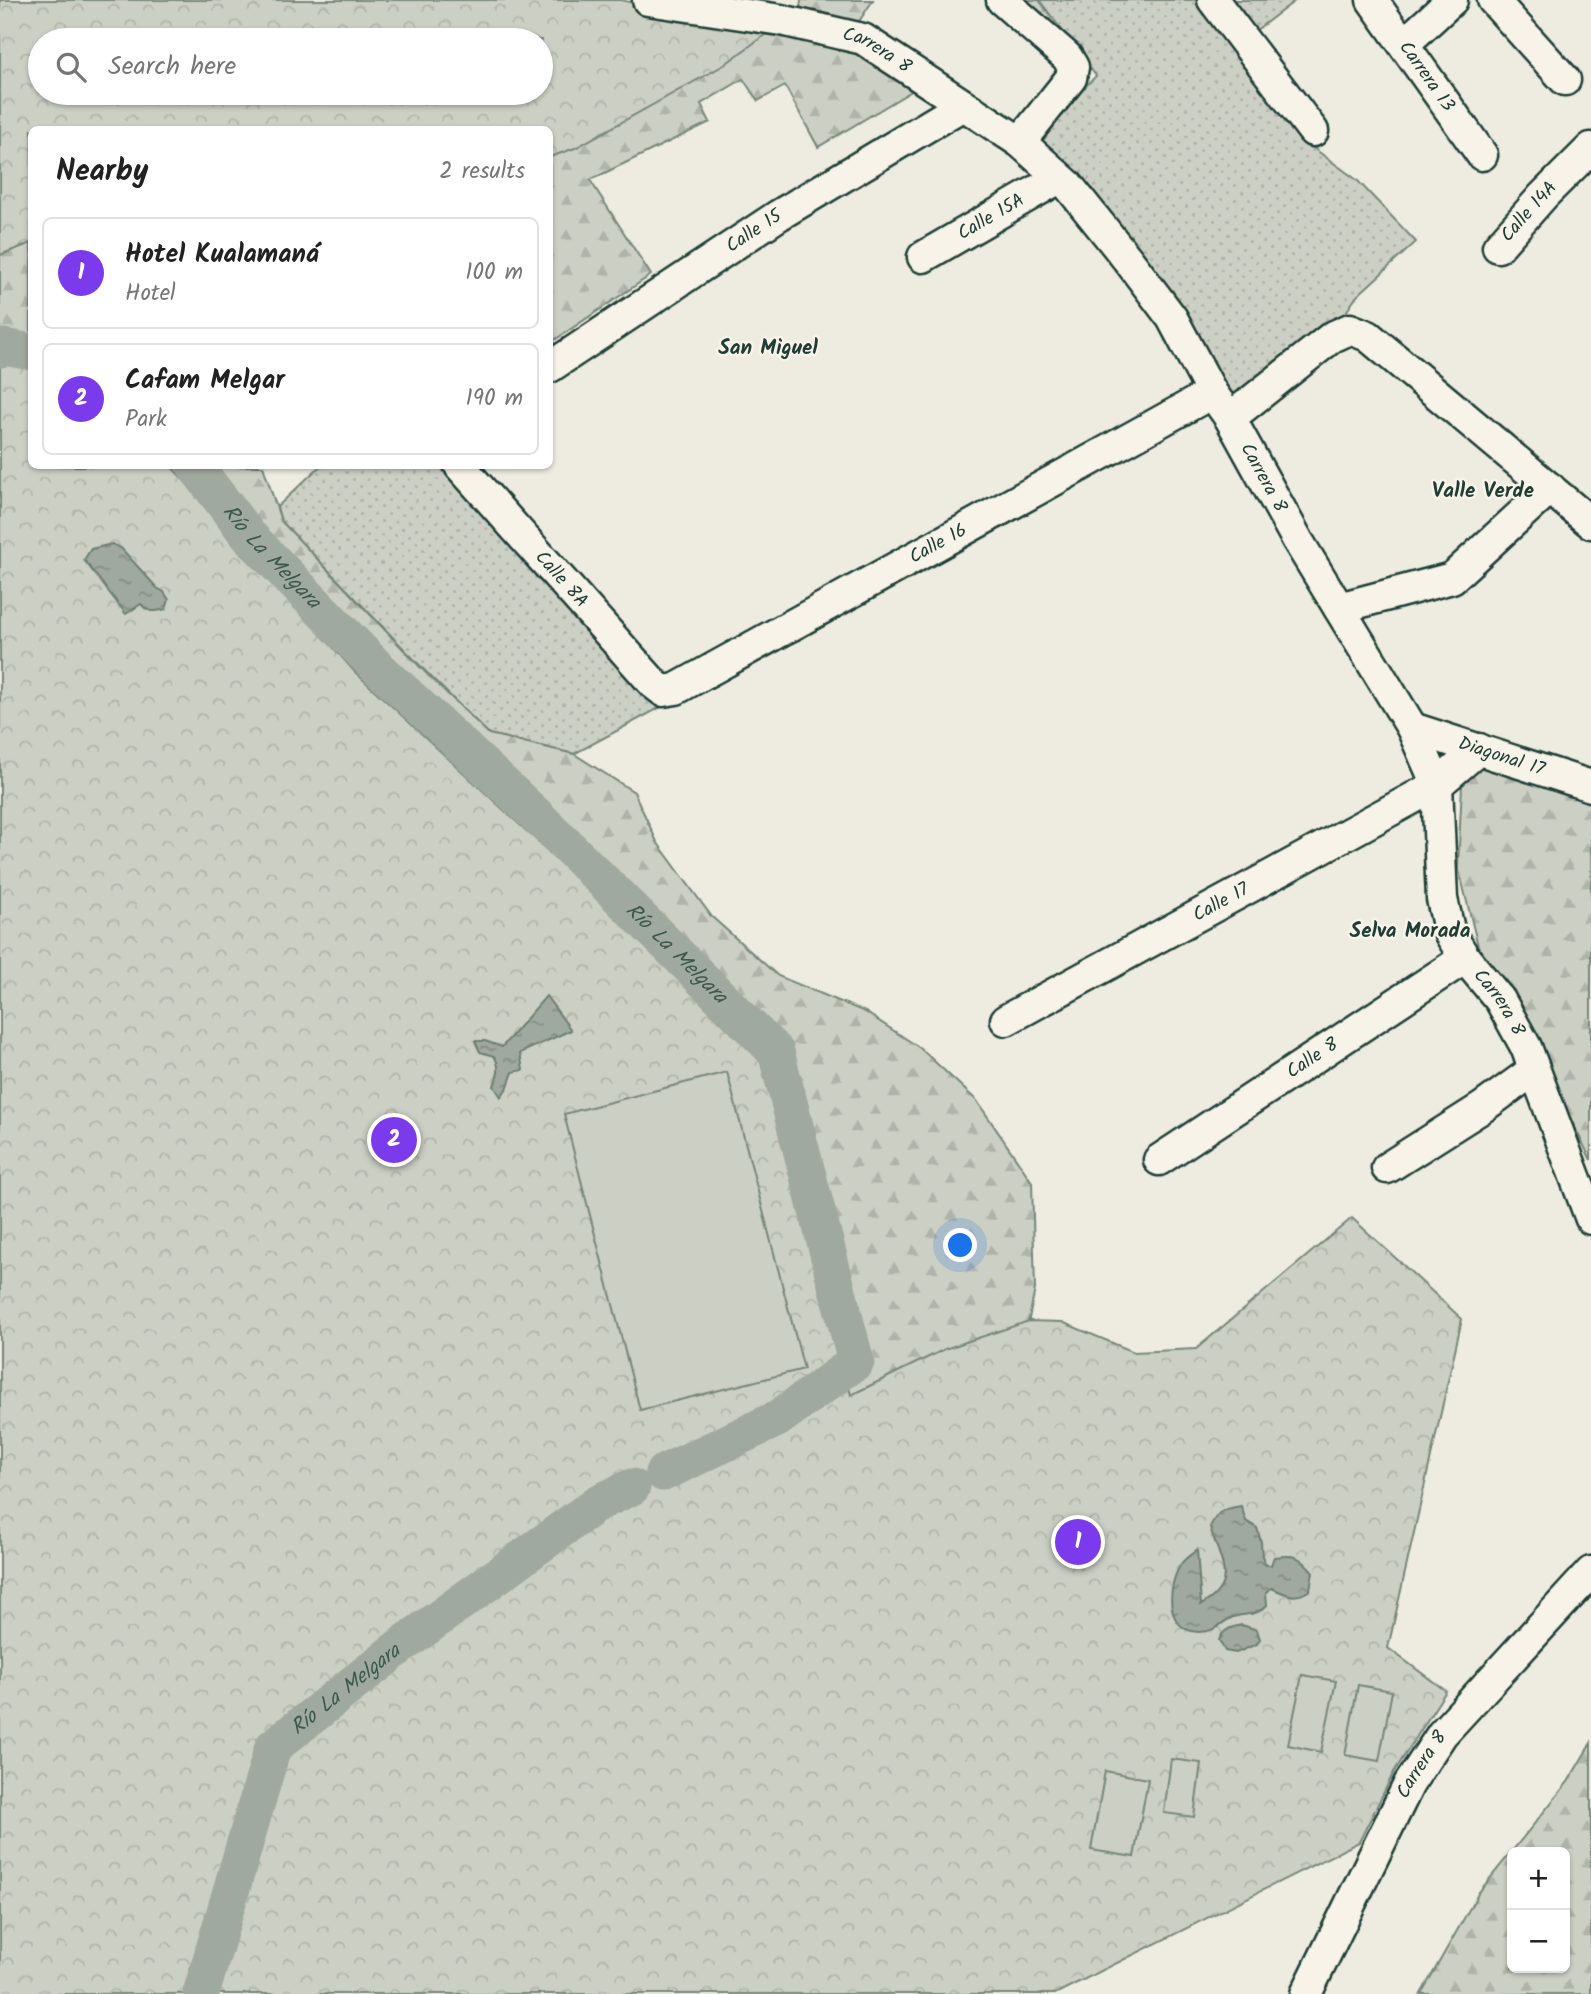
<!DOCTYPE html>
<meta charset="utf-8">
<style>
body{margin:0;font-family:Kalam,sans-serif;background:#f6f6f6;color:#222}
.controls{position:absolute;right:21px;bottom:21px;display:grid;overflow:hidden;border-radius:10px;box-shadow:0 2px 5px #0004}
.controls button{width:63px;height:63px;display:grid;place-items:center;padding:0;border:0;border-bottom:2px solid #e0e0e0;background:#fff;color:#222;font:35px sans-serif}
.you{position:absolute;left:961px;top:1246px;width:24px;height:24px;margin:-18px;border:5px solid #fff;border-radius:50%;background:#1a73e8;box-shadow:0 0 0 10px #1a73e833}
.badge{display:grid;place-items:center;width:46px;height:46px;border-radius:50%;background:#7c3aed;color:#fff;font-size:23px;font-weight:700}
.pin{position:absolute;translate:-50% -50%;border:4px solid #fff;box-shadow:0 2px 7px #0006}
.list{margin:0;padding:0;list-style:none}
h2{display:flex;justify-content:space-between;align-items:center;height:91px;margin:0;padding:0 28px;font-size:30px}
h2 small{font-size:23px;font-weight:400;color:#767676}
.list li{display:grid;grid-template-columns:46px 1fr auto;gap:21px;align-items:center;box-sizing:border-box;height:112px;margin:0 14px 14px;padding:0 14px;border:2px solid #e0e0e0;border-radius:10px}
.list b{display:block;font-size:26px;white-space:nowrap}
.list p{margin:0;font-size:23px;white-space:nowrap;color:#767676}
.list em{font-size:23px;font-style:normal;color:#767676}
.icon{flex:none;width:38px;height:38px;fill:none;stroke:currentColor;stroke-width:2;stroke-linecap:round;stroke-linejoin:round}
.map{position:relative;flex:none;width:1591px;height:1994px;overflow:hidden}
.search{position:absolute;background:#fff;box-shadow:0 2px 5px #0004;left:28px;top:28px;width:525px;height:77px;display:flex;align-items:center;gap:18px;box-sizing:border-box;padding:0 24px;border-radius:38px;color:#767676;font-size:26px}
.panel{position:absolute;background:#fff;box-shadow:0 2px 5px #0004;left:28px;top:126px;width:525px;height:343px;border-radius:10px}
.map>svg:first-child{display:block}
.grass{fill:url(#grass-dots);stroke:#76867c;stroke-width:2}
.forest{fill:url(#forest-firs);stroke:#76867c;stroke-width:2;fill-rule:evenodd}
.park{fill:url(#park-crowns);stroke:#76867c;stroke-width:2;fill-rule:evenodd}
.pitch{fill:#cccfc4;stroke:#76867c;stroke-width:2}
.water{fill:url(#water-ripples);stroke:#6c7e74;stroke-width:2}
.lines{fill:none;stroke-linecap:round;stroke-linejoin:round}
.river{stroke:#9fa99f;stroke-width:37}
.minor-casing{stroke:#1f3d34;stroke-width:35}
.minor{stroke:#f7f3e8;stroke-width:30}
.labels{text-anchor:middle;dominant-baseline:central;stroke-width:5;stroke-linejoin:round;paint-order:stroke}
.street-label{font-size:19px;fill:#1f3d34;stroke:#f7f3e8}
.neighbourhood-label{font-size:21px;font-weight:bold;fill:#1f3d34;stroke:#f7f3e8}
.water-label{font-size:21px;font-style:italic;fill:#3f584f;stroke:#f7f3e8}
</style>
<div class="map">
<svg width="1591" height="1994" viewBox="0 0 1591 1994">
<defs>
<pattern id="grass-dots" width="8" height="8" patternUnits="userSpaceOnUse" patternTransform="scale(1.75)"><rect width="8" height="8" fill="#cccfc4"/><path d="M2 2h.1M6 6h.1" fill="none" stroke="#afb3a9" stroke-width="1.8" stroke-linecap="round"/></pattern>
<pattern id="forest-firs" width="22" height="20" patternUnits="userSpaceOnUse" patternTransform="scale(1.75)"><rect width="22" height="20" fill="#cccfc4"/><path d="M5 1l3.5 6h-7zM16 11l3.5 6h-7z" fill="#afb3a9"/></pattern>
<pattern id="park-crowns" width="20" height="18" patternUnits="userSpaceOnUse" patternTransform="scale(1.75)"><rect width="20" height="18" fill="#cccfc4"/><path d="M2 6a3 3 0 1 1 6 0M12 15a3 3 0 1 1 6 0" fill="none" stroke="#afb3a9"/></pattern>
<pattern id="water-ripples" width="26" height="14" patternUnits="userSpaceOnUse" patternTransform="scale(1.75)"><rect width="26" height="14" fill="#9fa99f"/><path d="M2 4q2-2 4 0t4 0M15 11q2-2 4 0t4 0" fill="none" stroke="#818b82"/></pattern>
</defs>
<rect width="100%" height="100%" fill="#eeece1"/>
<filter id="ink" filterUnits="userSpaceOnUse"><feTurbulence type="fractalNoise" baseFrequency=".0143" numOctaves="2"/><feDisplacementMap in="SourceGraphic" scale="14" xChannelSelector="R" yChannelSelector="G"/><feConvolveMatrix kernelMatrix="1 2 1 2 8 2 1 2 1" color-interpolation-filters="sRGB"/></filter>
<g filter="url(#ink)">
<g class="grass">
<polygon points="1039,0 1206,0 1316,141 1312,147 1357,180 1416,242 1357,296 1342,318 1230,406 1028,143 1096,76"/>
<polygon points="1225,0 1296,0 1251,34"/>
<polygon points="320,466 439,466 657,700 661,707 574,754 489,734 433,679 281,521 277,507"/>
</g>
<g class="forest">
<polygon points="801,0 873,0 856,26 800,9"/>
<polygon points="1003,0 1039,0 1075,48"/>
<polygon points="736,25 860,46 920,86 818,147 785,86 758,101 743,79 701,104 710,122 590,180 651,275 550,343 550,134"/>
<polygon points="31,243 31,405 0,409 0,255"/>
<polygon points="155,466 263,466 281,521 424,671 489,734 574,754 634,792 657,842 712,917 778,976 865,1012 920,1048 977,1101 1032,1182 1035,1289 1022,1354 848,1440 475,792 374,684 269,618"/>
<polygon points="1480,761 1591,793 1591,1160 1546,1069 1478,946 1458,866 1462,785"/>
<path d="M1591,1743V1994H1421L1479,1892L1568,1782ZM1512,1852H1565V1968H1512Z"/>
</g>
<g class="park">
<path d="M0,0H620L770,31L724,65L575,148L550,157V130H32L31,243L0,255ZM40,40H541V93H40Z"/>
<polygon points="0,347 5,360 31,367 32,466 171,466 355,672 576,877 768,1062 851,1395 945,1349 1029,1321 1062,1322 1134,1352 1196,1349 1352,1218 1462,1319 1388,1648 1446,1691 1394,1772 1359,1842 1055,1994 0,1994"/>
</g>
<g class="pitch">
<polygon points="727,1072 804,1369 640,1410 564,1114"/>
<polygon points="1302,1675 1336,1681 1321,1752 1288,1745"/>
<polygon points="1358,1685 1392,1691 1379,1761 1345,1755"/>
<polygon points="1171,1759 1201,1763 1194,1817 1164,1813"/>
<polygon points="1105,1771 1148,1779 1134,1857 1091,1850"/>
</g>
<g class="water">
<path d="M112,544L121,548L157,588L164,592L169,600L166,609C154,612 149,613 141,604L126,614L84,560L91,549Z"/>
<path d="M546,996L571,1030L520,1053L523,1070L513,1072L508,1086L501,1097L494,1086C498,1075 501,1067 494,1056L480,1052L475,1041H485L502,1047Z"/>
<path d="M1241,1506L1246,1521L1257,1528L1261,1542L1262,1556L1266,1565H1271L1274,1557C1295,1554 1300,1556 1313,1572L1310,1590C1294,1601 1287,1594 1271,1588L1266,1593L1267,1605C1255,1618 1247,1612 1233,1617C1219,1623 1217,1632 1199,1632C1164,1631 1167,1586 1181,1564C1185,1558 1192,1554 1197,1550L1201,1605C1240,1584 1219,1559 1210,1527C1218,1510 1223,1509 1241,1506Z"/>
<path d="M1242,1625L1257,1630L1260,1639L1257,1644L1236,1653L1225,1651L1219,1640C1223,1629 1232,1627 1242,1625Z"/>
</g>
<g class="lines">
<g class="river">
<polyline points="0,349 3,347 32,352"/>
<path id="s1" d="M195,466L248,535L374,664L535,814L776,1052L856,1362L777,1419L663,1473"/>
<path id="s2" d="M201,1994L273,1747L402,1645L598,1503L632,1487"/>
</g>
<defs>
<g id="minor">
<path id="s3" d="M648,0L781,20L863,39L1020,142L1068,185L1129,261L1172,318L1212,393L1230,418L1298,541L1412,728L1437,785L1442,899L1450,934L1465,958L1500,1000L1526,1047L1591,1219"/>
<polyline points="1002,0 1067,57 1073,67 1071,78 1020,142"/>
<polyline points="1213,0 1313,131"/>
<path id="s4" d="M1372,0L1482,155"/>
<polyline points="1493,0 1565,80"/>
<polyline points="1404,44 1452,0"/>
<path id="s5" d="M1498,247L1543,196L1591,148"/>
<path id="s6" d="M923,257L1059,178"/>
<path id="s7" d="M550,367L779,215L963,105"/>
<polyline points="1230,418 1332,337 1350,329 1368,336 1591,523"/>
<path id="s8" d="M460,466L654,684L663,691L676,689L1212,393"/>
<polyline points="1339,608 1452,578 1550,488"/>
<path id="s9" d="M1412,728L1591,786"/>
<path id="s10" d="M1006,1020L1437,785L1479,749"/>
<path id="s11" d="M1159,1160L1465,958"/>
<polyline points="1387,1168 1483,1107 1534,1070"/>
<path id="s12" d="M1306,1994L1409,1784L1442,1734L1591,1572"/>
</g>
</defs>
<use href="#minor" class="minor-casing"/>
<use href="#minor" class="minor"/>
</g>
</g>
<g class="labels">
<g class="street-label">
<text stroke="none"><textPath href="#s3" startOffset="236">Carrera 8</textPath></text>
<text stroke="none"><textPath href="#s4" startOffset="94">Carrera 13</textPath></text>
<text stroke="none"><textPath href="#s5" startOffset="47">Calle 14A</textPath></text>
<text stroke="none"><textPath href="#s6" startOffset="79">Calle 15A</textPath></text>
<text stroke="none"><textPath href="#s7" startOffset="245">Calle 15</textPath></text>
<text stroke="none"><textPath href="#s3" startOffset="824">Carrera 8</textPath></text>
<text stroke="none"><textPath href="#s8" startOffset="616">Calle 16</textPath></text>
<text stroke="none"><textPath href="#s8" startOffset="152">Calle 8A</textPath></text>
<text stroke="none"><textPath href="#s9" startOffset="94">Diagonal 17</textPath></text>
<text stroke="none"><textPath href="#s10" startOffset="245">Calle 17</textPath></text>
<text stroke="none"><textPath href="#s3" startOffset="1412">Carrera 8</textPath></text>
<text stroke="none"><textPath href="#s11" startOffset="184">Calle 8</textPath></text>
<text stroke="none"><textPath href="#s12" startOffset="257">Carrera 8</textPath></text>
</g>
<g class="neighbourhood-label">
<text x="768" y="348">San Miguel</text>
<text x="1483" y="491">Valle Verde</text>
<text x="1410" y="931">Selva Morada</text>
</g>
<g class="water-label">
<text stroke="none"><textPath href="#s1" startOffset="119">Río La Melgara</textPath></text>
<text stroke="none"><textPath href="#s1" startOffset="686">Río La Melgara</textPath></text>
<text stroke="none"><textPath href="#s2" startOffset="350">Río La Melgara</textPath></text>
</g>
</g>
</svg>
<div class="controls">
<button>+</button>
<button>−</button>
</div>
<div class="you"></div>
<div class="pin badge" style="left:1078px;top:1542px">1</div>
<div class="pin badge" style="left:394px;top:1140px">2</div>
<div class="search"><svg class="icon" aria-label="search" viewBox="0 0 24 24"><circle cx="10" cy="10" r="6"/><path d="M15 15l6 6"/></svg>Search here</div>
<section class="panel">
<h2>Nearby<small>2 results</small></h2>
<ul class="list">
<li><span class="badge">1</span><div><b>Hotel Kualamaná</b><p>Hotel</p></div><em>100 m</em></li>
<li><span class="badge">2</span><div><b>Cafam Melgar</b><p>Park</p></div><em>190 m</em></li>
</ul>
</section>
</div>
